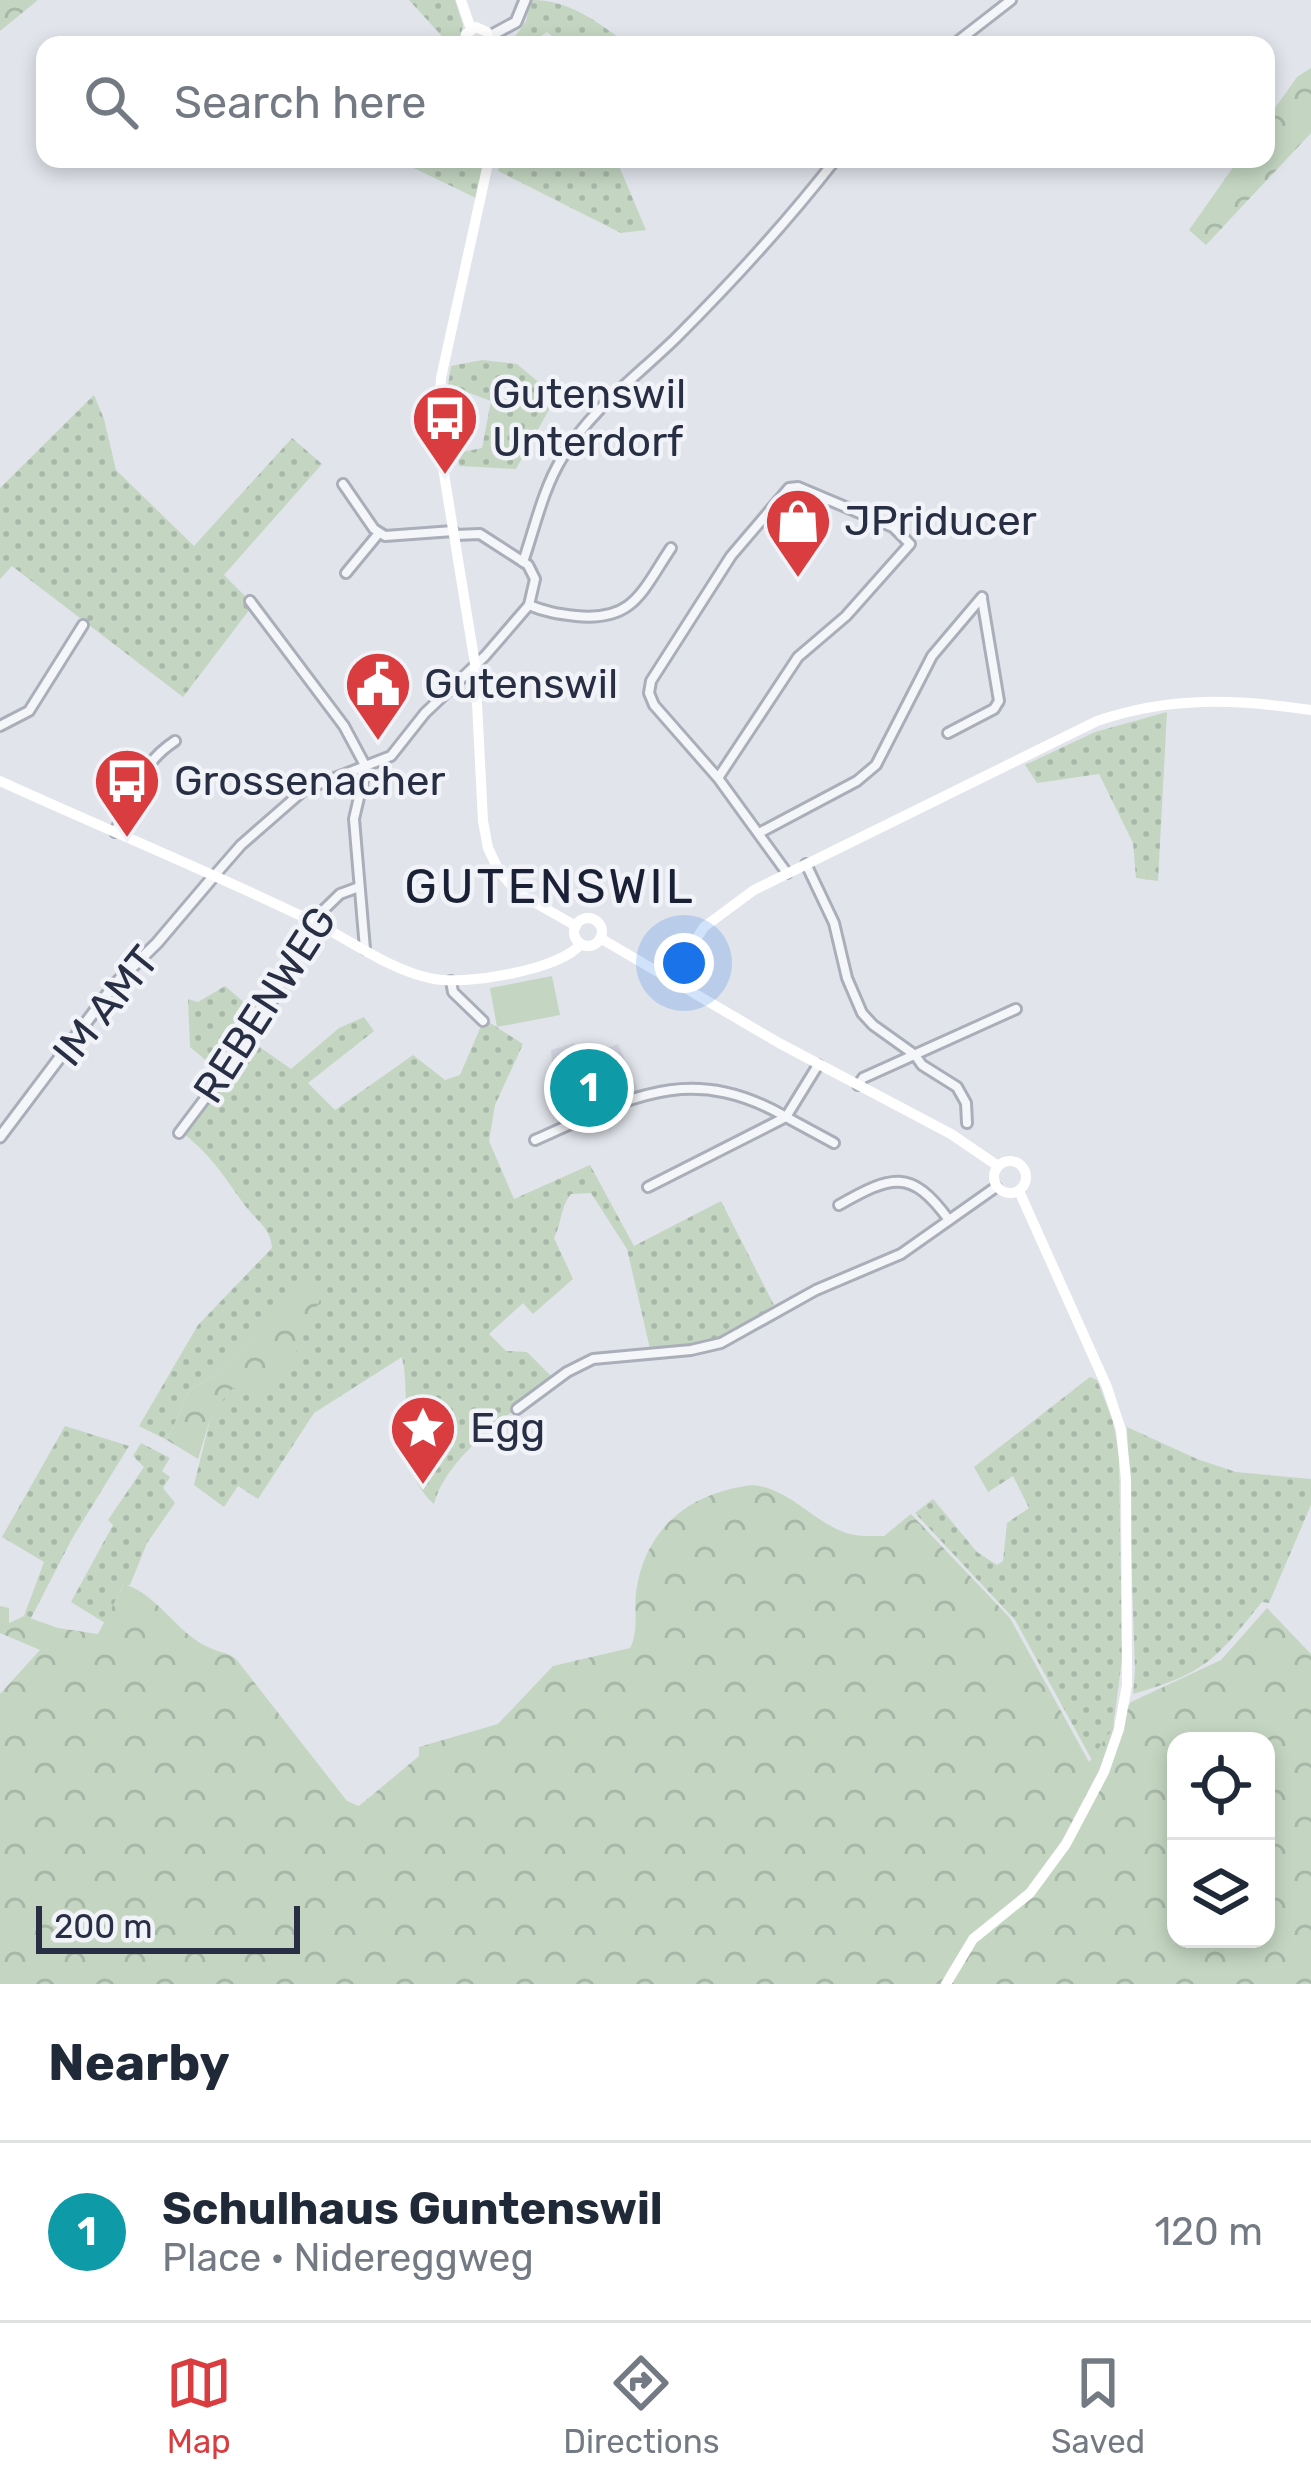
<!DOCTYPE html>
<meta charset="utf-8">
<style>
body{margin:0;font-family:Rubik,sans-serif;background:#f2f2f3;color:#1f2937}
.controls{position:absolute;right:36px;bottom:36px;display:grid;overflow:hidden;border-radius:24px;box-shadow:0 6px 18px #0003}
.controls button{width:108px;height:108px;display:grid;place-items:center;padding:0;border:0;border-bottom:3px solid #e0e1e3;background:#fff;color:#1f2937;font:60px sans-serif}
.scale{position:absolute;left:36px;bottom:30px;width:264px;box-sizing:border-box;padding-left:12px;border:6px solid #282f44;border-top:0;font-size:33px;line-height:42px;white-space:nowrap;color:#282f44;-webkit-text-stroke:9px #f1f3f8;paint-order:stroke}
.you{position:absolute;left:684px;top:963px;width:42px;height:42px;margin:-30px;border:9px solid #fff;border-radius:50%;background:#1a73e8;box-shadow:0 0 0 18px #1a73e833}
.badge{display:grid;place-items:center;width:78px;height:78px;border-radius:50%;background:#d93d40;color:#fff;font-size:39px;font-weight:700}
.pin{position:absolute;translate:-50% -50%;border:6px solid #fff;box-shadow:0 3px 12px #0006}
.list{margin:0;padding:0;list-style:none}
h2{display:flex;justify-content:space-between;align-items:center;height:156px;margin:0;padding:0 48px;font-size:51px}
h2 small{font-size:39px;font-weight:400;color:#747a83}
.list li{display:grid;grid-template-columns:78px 1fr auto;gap:36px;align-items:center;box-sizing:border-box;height:180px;padding:0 48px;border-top:3px solid #e0e1e3}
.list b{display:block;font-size:45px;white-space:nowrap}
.list p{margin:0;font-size:39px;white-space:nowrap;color:#747a83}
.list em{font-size:39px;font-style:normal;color:#747a83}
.icon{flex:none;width:66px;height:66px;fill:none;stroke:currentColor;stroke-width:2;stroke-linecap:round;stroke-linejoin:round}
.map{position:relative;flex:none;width:1311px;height:1984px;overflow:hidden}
.search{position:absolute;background:#fff;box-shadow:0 6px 18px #0003;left:36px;right:36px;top:36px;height:132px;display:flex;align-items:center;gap:30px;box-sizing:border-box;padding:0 42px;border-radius:24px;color:#747a83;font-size:45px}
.sheet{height:336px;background:#fff}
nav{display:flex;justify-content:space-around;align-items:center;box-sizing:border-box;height:168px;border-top:3px solid #e0e1e3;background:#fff;font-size:33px;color:#747a83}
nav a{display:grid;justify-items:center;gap:6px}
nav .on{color:#d93d40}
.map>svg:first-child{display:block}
.built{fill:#d3d6e0}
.grass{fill:url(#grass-dots)}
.forest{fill:url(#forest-crowns);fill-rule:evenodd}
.garden{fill:#c4d6c2}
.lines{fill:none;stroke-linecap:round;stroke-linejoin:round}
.minor-casing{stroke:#aaaeb9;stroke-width:14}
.tertiary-casing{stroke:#aaaeb9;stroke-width:15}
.minor{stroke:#f5f6f9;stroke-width:8}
.tertiary{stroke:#f5f6f9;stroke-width:9}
.secondary{stroke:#fff;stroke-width:10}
.labels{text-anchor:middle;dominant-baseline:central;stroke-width:9;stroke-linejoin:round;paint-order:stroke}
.poi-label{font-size:42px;fill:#282f44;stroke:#f1f3f8;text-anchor:start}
.street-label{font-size:42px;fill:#282f44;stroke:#f1f3f8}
.quarter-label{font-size:48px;letter-spacing:3px;fill:#1a2035;stroke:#f1f3f8}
</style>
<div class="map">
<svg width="1311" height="1984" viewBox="0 0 1311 1984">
<defs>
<pattern id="grass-dots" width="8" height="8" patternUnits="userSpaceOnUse" patternTransform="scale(3)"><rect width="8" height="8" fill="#c4d6c2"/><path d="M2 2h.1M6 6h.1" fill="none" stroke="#a8b8a8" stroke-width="1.8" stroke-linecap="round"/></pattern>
<pattern id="forest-crowns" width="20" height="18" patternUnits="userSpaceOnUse" patternTransform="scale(3)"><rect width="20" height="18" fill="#c4d6c2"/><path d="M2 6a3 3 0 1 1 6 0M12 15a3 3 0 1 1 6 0" fill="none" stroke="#a8b8a8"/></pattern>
</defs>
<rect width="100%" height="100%" fill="#e1e4eb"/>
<polygon class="built" points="574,1043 577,1053 590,1055 618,1044 638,1090 562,1123 557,1113 551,1050"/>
<g class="grass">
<polygon points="409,0 455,0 463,25 459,45 450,45"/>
<path d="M531,0C572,0 597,23 630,45H563L547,32L528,45H517L514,38L526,21Z"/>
<polygon points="395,159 485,159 478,199"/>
<polygon points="501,159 573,159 580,164 589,159 616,159 646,230 621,233 498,171"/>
<polygon points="482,360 517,364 556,397 516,469 459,466 457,453 482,448 491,401 448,385 451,366"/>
<polygon points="94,395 104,419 116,470 194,546 292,438 322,464 224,575 250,601 250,609 183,697 12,566 0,579 0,488"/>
<polygon points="1167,712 1158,881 1136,878 1133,843 1099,774 1037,783 1025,765 1095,732"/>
<path d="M225,986L247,1005L265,1002L254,1043L291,1069L339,1028L364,1017L374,1031L308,1083L335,1110L413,1055L445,1080L460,1075L484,1019L523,1044L495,1105L489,1141L514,1199L590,1165L634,1246L721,1201L774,1305C736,1332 698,1351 651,1353L627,1249L591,1193L571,1194C560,1207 562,1223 554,1238L573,1279L533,1314L523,1303L489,1334L506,1351L527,1352L555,1380C515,1410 447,1454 434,1504C392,1466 413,1407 402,1357L314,1413L258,1499L238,1486L224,1507L194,1485L212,1412L307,1286L212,1377L190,1389L167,1440L139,1426L198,1325L272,1248C271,1229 258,1222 247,1208C223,1176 215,1159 183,1133L221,1073L190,1047L188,999L198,1002Z"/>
<polygon points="1090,1377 1097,1380 1113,1421 1119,1455 1122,1659 1112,1736 1098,1771 1015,1620 915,1513 933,1499 977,1552 997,1565 1003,1561 1007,1523 1029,1508 1013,1476 988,1492 974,1467"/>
<polygon points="65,1426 129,1446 73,1537 30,1620 24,1616 44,1562 2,1537"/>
<path d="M1127,1427L1197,1459L1236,1472L1311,1479V1505L1269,1603L1262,1602C1215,1660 1206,1673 1133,1694L1135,1671Z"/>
<polygon points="141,1443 170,1458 162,1471 170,1477 163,1488 175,1503 147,1543 130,1585 123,1585 105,1623 71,1602 113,1525 108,1520 144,1467 133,1456"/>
</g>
<g class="forest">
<polygon points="0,0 38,0 0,31"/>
<polygon points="1311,68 1311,133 1206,245 1189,230 1239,159 1266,159 1266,121 1297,77"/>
<polygon points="307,1285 318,1287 321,1297 296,1352 266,1393 233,1388 212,1413 198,1459 167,1440 190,1389 212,1377"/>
<path d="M752,1485C789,1488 812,1521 846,1533C858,1537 871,1536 884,1536L911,1514L1010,1618L1089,1762L1131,1702L1221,1660L1267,1608L1311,1654V1984H0V1694L40,1650L0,1633V1606L9,1608V1623L24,1616L58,1628L98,1634L124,1584C159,1595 177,1634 210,1648C220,1653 227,1652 236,1659L347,1801L359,1806L419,1756V1747L498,1724L553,1666L630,1648C639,1632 634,1610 636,1592C645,1529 688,1493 752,1485ZM1176,1741H1266V1939H1176Z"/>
</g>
<polygon class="garden" points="552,976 560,1015 497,1027 490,988"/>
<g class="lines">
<defs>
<g id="minor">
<polyline points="953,45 1011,0"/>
<polyline points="343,484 374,529 385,536 453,531"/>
<path d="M523,562C535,527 543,489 562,458C591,409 636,377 676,338C733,281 787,222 836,159"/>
<polyline points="346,573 379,533"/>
<polyline points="250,601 344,726 366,767"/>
<path d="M529,605C545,612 559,614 576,616C634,622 642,591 671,548"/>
<polyline points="0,726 29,711 83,625"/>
<polyline points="948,733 994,709 999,701 982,599"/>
<polyline points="718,778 798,657 846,616 910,544 893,527 798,487 789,488 731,556 651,681 649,693 654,705 718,778 787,873"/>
<path d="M115,832C131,796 141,763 175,741"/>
<polyline points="759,833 857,781 876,765 932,656 982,597"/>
<polyline points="806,864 834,923 847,978 862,1013 873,1025 915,1055 922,1065 957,1087 966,1103 967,1123"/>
<polyline points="214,876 241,845 304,790 391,756 425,713 485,656 529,605 535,579 528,565 480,534 455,535"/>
<polyline points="365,949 354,819 366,767"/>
<polyline points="451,981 453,992 483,1021"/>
<polyline points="858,1085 863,1078 1016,1009"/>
<polyline points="179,1133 262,1023 307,926 340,894 359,887"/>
<path d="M535,1140C628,1099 689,1061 786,1117L818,1065"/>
<polyline points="648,1187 786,1117 834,1143"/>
<path d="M839,1205C892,1175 911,1168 949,1220"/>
<polyline points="517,1409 567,1372 593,1359 691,1350 721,1343 816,1290 901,1254 996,1187"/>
</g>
<g id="tertiary">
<polyline points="490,36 516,22 525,0"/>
<polyline points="0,1137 115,984 157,943 213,877"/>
</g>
</defs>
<use href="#minor" class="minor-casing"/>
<use href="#tertiary" class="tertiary-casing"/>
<use href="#minor" class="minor"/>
<use href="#tertiary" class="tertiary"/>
<g class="secondary">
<polyline points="461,0 471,29"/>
<polyline points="464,45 466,34 476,27 487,32 490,45"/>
<polyline points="489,159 441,378 438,437 475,664 483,821 488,848 499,871 518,893 576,926"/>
<path d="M0,781C103,828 208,871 310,920C349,939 390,971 434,979C467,985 559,970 581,944"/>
<circle cx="588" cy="932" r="14"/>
<polyline points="600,938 779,1043 951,1134 998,1166"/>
<path d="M671,978L704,927L754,890L1097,721C1170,696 1235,699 1311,710"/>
<circle cx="1010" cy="1177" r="16"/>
<polyline points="946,1984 973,1939 1030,1893 1066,1844 1104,1772 1119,1729 1127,1685 1126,1479 1121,1430 1107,1387 1019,1191"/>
</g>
</g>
<defs>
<symbol id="bus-pin" viewBox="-11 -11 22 30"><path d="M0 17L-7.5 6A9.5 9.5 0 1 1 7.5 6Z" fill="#d93d40" stroke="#f1f3f8"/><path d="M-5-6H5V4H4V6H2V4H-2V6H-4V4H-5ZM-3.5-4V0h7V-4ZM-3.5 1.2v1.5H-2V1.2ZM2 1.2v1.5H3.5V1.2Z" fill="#fff"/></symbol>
<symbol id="shop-pin" viewBox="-11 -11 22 30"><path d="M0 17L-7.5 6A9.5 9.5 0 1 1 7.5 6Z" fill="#d93d40" stroke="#f1f3f8"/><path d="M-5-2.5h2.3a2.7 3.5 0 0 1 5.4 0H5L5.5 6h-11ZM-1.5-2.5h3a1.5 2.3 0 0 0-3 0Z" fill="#fff"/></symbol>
<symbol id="civic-pin" viewBox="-11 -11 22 30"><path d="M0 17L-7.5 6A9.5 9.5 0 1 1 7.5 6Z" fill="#d93d40" stroke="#f1f3f8"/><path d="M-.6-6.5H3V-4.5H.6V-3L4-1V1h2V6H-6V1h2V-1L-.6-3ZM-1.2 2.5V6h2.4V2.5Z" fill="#fff"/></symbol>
<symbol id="sight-pin" viewBox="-11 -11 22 30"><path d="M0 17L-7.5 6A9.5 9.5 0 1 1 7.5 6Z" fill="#d93d40" stroke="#f1f3f8"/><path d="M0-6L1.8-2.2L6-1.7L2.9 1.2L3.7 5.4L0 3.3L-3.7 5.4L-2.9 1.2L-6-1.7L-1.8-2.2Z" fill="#fff"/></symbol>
</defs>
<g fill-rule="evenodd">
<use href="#bus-pin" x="407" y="380" width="76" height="104"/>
<use href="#shop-pin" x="760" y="483" width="76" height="104"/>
<use href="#civic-pin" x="340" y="646" width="76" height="104"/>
<use href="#bus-pin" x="89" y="743" width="76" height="104"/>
<use href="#sight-pin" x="385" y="1390" width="76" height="104"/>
</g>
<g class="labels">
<g class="poi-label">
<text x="492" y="394">Gutenswil<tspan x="492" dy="48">Unterdorf</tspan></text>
<text x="844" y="521">JPriducer</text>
<text x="424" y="684">Gutenswil</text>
<text x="174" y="781">Grossenacher</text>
<text x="470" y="1428">Egg</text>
</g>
<g class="street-label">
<text transform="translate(265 1005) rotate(-57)">REBENWEG</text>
<text transform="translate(106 1006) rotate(-51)">IM AMT</text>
</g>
<g class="quarter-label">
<text x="550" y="886">GUTENSWIL</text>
</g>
</g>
</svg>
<div class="controls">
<button><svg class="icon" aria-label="locate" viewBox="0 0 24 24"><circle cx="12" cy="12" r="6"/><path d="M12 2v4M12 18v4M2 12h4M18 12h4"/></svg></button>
<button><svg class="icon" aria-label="layers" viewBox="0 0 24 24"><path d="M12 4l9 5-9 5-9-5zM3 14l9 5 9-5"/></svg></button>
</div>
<div class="scale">200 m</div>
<div class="you"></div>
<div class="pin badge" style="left:589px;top:1088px;background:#0f9aa8">1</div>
<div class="search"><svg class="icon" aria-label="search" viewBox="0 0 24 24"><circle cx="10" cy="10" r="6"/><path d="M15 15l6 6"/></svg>Search here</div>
</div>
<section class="sheet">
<h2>Nearby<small></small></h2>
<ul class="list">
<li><span class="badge" style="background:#0f9aa8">1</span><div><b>Schulhaus Guntenswil</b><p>Place · Nidereggweg</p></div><em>120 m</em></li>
</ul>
</section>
<nav>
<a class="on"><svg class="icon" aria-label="map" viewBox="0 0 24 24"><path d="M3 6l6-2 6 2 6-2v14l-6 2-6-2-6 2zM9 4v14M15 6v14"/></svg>Map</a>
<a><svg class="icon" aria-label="directions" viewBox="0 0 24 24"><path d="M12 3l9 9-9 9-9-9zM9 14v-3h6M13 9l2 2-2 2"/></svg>Directions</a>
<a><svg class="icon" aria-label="saved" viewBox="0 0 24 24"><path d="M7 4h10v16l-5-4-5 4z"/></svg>Saved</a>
</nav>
